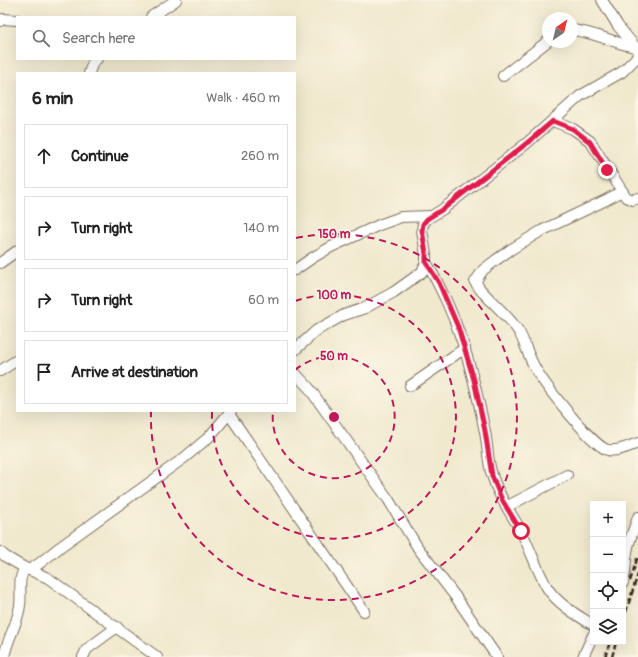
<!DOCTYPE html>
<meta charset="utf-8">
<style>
body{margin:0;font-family:Pangolin,sans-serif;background:#f6f6f6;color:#222}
.controls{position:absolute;right:12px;bottom:12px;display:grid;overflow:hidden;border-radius:0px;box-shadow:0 4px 16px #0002}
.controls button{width:36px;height:36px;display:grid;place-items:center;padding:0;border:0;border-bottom:1px solid #e0e0e0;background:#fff;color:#222;font:20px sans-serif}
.compass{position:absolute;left:542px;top:12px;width:36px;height:36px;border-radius:50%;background:#fff;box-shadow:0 4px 16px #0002;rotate:35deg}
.stop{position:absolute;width:12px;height:12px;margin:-9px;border:3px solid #e11d48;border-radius:50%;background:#fff}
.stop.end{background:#e11d48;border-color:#fff;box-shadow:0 1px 4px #0008}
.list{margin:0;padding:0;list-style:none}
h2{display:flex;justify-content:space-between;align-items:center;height:52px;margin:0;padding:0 16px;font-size:17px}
h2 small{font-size:13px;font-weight:400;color:#767676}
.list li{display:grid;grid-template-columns:26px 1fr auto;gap:12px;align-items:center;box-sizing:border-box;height:64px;margin:0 8px 8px;padding:0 8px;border:1px solid #e0e0e0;border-radius:0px}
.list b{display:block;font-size:15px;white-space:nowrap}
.list em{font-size:13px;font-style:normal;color:#767676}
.icon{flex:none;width:22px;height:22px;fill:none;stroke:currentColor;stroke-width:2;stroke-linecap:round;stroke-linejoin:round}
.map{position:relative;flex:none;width:638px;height:657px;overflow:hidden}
.search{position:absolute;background:#fff;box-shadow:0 4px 16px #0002;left:16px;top:16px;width:280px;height:44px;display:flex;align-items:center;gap:10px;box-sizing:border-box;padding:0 14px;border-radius:0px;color:#767676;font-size:15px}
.panel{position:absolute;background:#fff;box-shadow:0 4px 16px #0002;left:16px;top:72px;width:280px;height:340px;border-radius:0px}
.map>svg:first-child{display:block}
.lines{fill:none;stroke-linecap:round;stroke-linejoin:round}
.minor-casing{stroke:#7a6d5c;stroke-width:12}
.minor{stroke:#fff;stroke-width:10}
.rail{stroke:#3b2a1e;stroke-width:2.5;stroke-dasharray:6 3;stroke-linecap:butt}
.route{stroke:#e11d48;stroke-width:5}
.ring{fill:none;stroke:#c2185b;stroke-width:2;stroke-dasharray:7 5}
.centre{fill:#c2185b;stroke:#fcf5e5;stroke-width:2}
.ring-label{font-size:12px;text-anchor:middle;font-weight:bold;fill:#c2185b;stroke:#fcf5e5;stroke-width:3;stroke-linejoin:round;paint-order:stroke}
</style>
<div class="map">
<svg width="638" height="657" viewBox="0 0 638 657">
<rect width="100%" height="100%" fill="#fcf5e5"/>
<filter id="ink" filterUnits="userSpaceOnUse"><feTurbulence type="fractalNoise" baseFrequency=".025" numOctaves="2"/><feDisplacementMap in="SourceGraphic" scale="8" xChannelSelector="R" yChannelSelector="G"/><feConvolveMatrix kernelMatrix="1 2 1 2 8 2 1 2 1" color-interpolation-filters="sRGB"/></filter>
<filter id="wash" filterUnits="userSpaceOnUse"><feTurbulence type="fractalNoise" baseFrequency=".012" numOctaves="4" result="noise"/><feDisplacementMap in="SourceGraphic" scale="16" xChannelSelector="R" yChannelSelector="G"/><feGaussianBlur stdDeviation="0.9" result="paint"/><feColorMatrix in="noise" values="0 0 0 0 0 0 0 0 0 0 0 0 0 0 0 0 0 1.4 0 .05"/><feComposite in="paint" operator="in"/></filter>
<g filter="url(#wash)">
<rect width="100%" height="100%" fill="#f0e9ce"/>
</g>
<g filter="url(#ink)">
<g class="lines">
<defs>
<g id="minor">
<polyline points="602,0 618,26 637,49"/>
<polyline points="151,17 176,0"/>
<polyline points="0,21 3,19 17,20"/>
<path d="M572,30C594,32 614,43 635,47"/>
<polyline points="89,73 93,62 97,59"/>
<polyline points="503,76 548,41"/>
<polyline points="553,121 573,129 590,141 626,197 633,200 638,198"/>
<path d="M622,191L606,200L541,231L510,250L496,260L483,270L475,282L480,289C492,303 509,316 519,332C525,343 528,355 534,366C542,382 593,447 608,450C618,452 629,446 638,443"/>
<path d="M426,262C458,315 472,368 484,427C488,443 487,460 492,475C498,496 511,513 521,531C531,550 537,571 548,589C559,605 577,615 593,625"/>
<polyline points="0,263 17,251"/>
<polyline points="295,270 312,258 331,247 379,225 401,217 431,216"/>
<polyline points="295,350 317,330 344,315 365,308 394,292 422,272 426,262 426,255 422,230 423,224 427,219 443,209 527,143 580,96 622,72 638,56"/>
<polyline points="0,371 17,360"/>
<polyline points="295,373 309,388 319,402 388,499 418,548 455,596 497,657"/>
<polyline points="410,386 465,348"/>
<polyline points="229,414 364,611"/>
<polyline points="506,507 567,475"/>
<polyline points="0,552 6,557 25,568 48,578 157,657"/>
<polyline points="29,570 40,563 60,547 184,458 209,437 231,411"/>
<path d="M623,583C626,571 625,559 628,547C630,537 635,527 638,517"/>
<path d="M4,657C7,639 18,624 20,605C22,592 17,580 25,568"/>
<polyline points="83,657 87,649 117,627"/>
<polyline points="583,657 593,635"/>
</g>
</defs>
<use href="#minor" class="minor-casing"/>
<use href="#minor" class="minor"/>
<g class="rail">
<polyline points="630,581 638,556"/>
<polyline points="623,621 638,574"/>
<polyline points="605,657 610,642"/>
<polyline points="612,657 616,642"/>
</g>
</g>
</g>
<g class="lines" filter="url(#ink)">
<polyline class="route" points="521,531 502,500 492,476 485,431 474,380 458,327 439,283 426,262 426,254 422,230 423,224 427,219 443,209 527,143 553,121 573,129 590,142 607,170"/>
</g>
<g class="ring">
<path d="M295 370A61 61 0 1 1 273 411"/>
<path d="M295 301A122 122 0 1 1 212 412"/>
<path d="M296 238A183 183 0 1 1 151 412"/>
</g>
<circle cx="334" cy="417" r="6" class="centre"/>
<g class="ring-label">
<text x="334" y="238">150 m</text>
<text x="334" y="299">100 m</text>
<text x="334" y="360">50 m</text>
</g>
</svg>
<div class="controls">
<button>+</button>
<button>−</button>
<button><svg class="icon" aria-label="locate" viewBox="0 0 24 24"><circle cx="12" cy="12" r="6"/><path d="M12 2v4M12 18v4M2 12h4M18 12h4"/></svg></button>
<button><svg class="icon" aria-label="layers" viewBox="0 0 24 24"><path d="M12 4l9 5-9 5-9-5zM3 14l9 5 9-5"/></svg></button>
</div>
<svg class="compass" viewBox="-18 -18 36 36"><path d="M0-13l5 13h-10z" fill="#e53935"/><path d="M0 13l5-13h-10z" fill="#767676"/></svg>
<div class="stop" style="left:521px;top:531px"></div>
<div class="stop end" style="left:607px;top:170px"></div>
<div class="search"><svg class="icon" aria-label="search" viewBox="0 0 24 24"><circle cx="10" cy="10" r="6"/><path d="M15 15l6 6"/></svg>Search here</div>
<section class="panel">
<h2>6 min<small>Walk · 460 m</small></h2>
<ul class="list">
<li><svg class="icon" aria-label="ahead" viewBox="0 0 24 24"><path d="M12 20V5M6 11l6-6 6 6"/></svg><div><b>Continue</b></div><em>260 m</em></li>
<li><svg class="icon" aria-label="right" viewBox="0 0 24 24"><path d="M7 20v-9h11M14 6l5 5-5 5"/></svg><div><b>Turn right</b></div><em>140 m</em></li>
<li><svg class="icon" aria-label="right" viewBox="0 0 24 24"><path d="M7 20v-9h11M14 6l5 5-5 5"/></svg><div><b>Turn right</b></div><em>60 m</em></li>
<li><svg class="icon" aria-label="arrive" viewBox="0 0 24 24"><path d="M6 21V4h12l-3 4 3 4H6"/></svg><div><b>Arrive at destination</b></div></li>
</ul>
</section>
</div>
